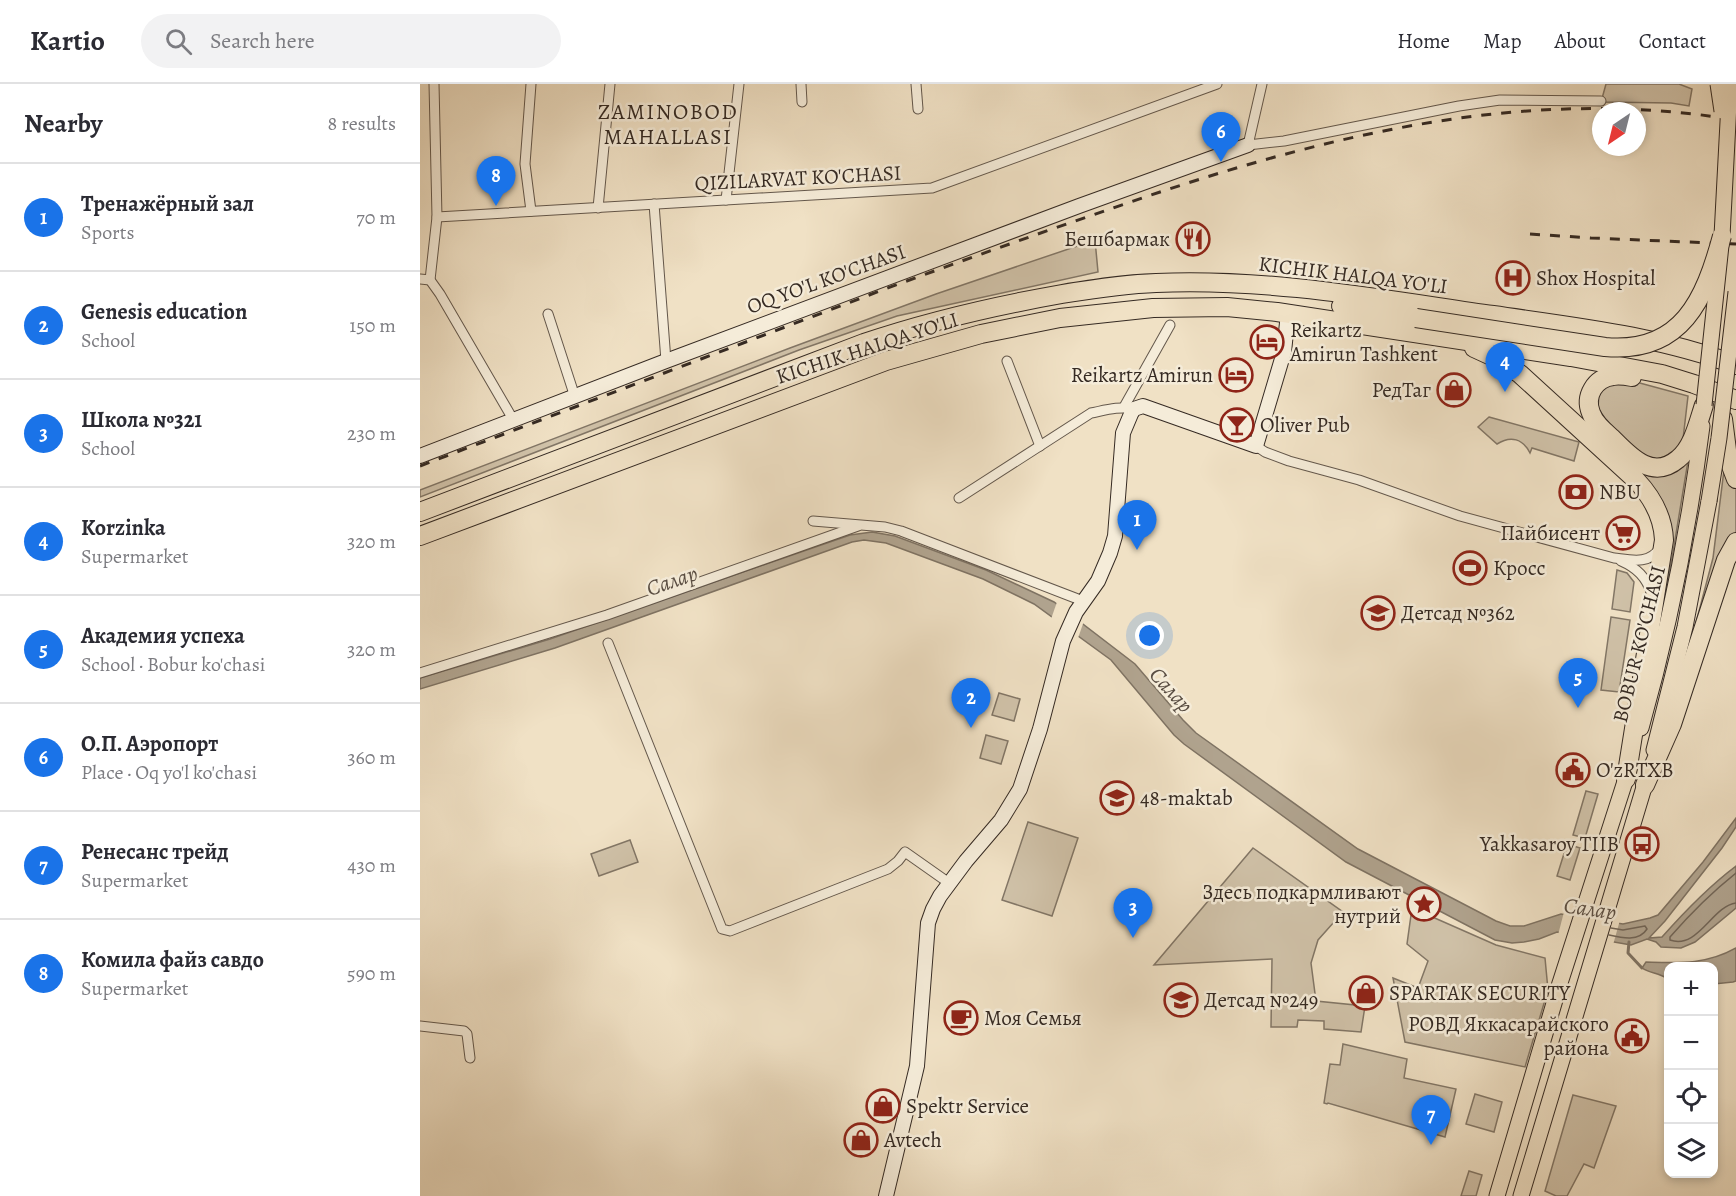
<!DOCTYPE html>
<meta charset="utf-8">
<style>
body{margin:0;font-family:Alegreya,serif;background:#f2f2f3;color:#2b2b33}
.controls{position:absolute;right:18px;bottom:18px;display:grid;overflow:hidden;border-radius:12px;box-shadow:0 3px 9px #0003}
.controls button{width:54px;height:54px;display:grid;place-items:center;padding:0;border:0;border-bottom:2px solid #e1e1e2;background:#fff;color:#2b2b33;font:30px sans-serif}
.compass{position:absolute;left:1172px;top:18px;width:54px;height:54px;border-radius:50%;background:#fff;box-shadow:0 3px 9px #0003;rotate:215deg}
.you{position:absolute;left:730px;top:552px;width:21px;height:21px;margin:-15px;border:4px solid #fff;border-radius:50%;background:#1a73e8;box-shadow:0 0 0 9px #1a73e833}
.badge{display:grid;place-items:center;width:39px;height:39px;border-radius:50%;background:#1a73e8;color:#fff;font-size:20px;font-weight:700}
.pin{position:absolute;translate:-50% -50px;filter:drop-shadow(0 2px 3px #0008)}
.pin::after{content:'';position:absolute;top:32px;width:21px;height:18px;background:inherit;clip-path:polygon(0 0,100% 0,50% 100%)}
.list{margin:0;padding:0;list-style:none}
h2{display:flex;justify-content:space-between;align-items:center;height:78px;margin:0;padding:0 24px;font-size:26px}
h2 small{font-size:20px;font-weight:400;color:#7c7c81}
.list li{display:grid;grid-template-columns:39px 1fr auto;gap:18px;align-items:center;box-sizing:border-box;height:108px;padding:0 24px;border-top:2px solid #e1e1e2}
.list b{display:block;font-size:22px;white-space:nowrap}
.list p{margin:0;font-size:20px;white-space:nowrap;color:#7c7c81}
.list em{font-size:20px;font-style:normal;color:#7c7c81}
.icon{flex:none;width:33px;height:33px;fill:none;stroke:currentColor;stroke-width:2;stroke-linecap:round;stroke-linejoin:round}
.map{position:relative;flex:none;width:1316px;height:1112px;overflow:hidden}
header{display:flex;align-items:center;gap:36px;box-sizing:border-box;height:84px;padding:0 30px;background:#fff;border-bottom:2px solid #e1e1e2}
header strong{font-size:28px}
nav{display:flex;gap:33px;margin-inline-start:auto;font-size:21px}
.search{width:420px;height:54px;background:#f2f2f3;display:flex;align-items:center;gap:15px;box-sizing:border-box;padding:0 21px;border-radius:33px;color:#7c7c81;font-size:22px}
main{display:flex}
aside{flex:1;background:#fff}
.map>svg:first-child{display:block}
.green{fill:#d0c2a9;stroke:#827666;stroke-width:1.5}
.water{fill:#b0a38e;stroke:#7f7363;stroke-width:1.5}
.pier{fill:#f0e1c5}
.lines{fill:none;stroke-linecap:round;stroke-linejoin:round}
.shore{stroke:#726658;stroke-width:1.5}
.stream{stroke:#7f7363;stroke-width:3}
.street-casing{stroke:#64584c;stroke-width:11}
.secondary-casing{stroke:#352a23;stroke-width:16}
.primary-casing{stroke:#352a23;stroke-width:17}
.highway-casing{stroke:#352a23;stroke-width:20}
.street{stroke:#f5ecd9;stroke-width:9}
.secondary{stroke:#f5ecd9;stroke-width:14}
.primary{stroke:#f0e1c5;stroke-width:15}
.highway{stroke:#f0e1c5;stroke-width:18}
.rail{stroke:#352a23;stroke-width:3;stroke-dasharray:10 10;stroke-linecap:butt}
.primary-bridge-casing{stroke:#352a23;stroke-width:17;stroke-linecap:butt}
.highway-bridge-casing{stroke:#352a23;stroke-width:20;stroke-linecap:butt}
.primary-bridge{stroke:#f0e1c5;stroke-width:15}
.highway-bridge{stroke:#f0e1c5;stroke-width:18}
.labels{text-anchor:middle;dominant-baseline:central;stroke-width:5;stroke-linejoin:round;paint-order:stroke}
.street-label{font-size:21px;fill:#352a23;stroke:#f5ecd9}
.poi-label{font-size:21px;fill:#352a23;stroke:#f5ecd9;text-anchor:start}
.neighbourhood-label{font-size:22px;letter-spacing:1.5px;fill:#352a23;stroke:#f5ecd9}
.water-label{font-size:22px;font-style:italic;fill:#5a4e43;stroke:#f5ecd9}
</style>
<header>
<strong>Kartio</strong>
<div class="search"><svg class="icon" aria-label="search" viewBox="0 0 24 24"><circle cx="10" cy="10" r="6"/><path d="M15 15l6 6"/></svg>Search here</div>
<nav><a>Home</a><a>Map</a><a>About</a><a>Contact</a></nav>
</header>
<main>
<aside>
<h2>Nearby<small>8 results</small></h2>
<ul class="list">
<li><span class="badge">1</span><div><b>Тренажёрный зал</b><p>Sports</p></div><em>70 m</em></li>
<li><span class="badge">2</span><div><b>Genesis education</b><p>School</p></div><em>150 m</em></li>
<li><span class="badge">3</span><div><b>Школа №321</b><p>School</p></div><em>230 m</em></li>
<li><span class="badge">4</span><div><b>Korzinka</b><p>Supermarket</p></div><em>320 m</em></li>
<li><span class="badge">5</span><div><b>Академия успеха</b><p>School · Bobur ko'chasi</p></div><em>320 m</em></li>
<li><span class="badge">6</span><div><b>О.П. Аэропорт</b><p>Place · Oq yo'l ko'chasi</p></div><em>360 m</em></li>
<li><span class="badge">7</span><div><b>Ренесанс трейд</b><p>Supermarket</p></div><em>430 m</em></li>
<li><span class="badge">8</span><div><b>Комила файз савдо</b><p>Supermarket</p></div><em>590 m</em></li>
</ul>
</aside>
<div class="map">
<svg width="1316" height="1112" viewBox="0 0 1316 1112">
<rect width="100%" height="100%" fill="#f0e1c5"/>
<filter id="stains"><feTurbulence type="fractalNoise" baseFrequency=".00333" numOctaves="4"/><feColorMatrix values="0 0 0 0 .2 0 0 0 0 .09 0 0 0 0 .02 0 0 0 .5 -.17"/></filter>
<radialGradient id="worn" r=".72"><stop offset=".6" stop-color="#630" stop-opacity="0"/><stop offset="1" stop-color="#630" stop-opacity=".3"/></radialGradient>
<g class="green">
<polygon points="1186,0 1259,0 1272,5 1269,22 1251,19 1181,18"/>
<polygon points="675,156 678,188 477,232 379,266 0,413 0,406 370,264 516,210"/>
<polygon points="1205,295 1268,312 1263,355 1259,363 1243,374 1237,375 1224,373 1188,341 1178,324 1179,311 1187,297"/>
<path d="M1069,333L1159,358L1154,377L1112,364L1110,369C1103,355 1091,351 1077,360L1058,343Z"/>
<polygon points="1268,377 1252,474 1240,534 1249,456 1212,384"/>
<polygon points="1304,386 1316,405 1316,450 1268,569 1293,474"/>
<polygon points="1197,486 1207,489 1214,498 1210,528 1192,525"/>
<polygon points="1191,533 1210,536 1199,608 1181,606"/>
<polygon points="579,609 600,615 594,637 572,631"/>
<polygon points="566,651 588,657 581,680 560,674"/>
<polygon points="1166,707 1178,710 1165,754 1153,751"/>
<polygon points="608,738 658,754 632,832 582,816"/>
<polygon points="210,756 218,778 179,792 171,770"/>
<polygon points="1147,760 1160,764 1150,796 1137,792"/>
<polygon points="833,764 923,828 898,856 891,879 896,917 945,922 941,948 904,945 904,937 878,936 877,943 851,943 852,875 734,881"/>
<polygon points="992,824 1076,861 1125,874 1128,906 1105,983 985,958 973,894 998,904 1008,877 987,860"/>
<polygon points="923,960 987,975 984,994 1036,1005 1025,1053 908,1019 907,1020 904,1019 910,980 920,981"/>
<polygon points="1055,1010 1082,1018 1074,1048 1046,1040"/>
<polygon points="1153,1011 1196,1022 1174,1084 1164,1080 1147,1112 1136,1112 1125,1107"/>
<polygon points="1049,1087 1062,1091 1056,1112 1041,1112"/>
</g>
<g class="water">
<path d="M452,448L475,452L566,486L634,518L715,580L763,636L776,649L938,765L1076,837L1090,842H1104L1141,830L1203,840L1230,834L1238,831L1283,778L1316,734V743L1302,764L1245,837L1229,854L1242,853C1265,827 1288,803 1316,782V824L1275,858L1261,864L1241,863L1236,858L1227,855L1211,861L1137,848L1119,855L1104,858L1092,859L1075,856L926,778L764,660L754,651L691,576L614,520L563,495L466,459L444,456L432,458L135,564L0,605V594L130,555L430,451Z"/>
<path d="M1316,864V897L1313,898L1294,900V882H1248V895C1238,888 1231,890 1222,884L1226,878C1259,879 1286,881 1316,864Z"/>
</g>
<g class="pier">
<polygon points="637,518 664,537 658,554 631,535"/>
<polygon points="1144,828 1200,836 1193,861 1138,851"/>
</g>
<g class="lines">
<g class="shore">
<path d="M1316,789C1292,808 1270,830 1250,853V856C1278,866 1292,822 1316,819"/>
<path d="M1189,851C1202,854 1219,858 1227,845L1225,842L1203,846L1191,844"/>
</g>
<polyline class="stream" points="1209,858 1208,869 1222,884"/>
<defs>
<g id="street">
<polyline points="381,0 382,18"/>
<polyline points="496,0 498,25"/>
<polyline points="842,0 828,61 864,57 1039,22 1080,16 1181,17"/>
<polyline points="306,116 319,0"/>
<polyline points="234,120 246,277"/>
<polyline points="178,124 190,0"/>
<polyline points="111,127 105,80 111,0"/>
<polyline points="17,133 512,104 797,0"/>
<polyline points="0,195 10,196 17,133 14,0"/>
<polyline points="10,196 20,210 94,337"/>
<polyline points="128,230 155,313"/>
<polyline points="587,277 620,362"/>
<polyline points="704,323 750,241"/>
<path d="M836,362L845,368L869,377L939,396L1040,432L1194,474C1211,476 1229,481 1240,464"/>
<path d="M539,414L671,329C686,326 699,322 714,325"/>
<polyline points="393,437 465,443 481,447 663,517"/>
<path d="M1201,477C1217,484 1226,493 1232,510"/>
<polyline points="188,559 302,845 310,847 468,785 478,777 485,768 529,799"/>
<polyline points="0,589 187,531 438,442"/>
<polyline points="0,942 44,947 47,950 50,974"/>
</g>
<g id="secondary">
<polyline points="0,372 246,277 659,122 828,61"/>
<polyline points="466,1112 497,982 508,839 513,825 520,812 546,777 581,736 600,705 620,645 643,557 656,528 678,497 690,469 695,452 703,349 711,330 714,325 723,322 836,362 864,268 868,229"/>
</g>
<g id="primary">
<path d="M1221,644C1249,545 1269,444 1282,342"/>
<polyline points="1234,666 1265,543 1289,417"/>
<polyline points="1077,1112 1140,899 1209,685"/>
<polyline points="1101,1112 1228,690"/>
</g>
<g id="highway">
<polyline points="921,222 996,234"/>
<path d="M1054,264L1078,275L1100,290L1216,396C1232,413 1243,432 1244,456L1206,695"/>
<path d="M1212,293C1206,292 1199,291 1193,292C1175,294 1164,312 1171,329C1175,340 1184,347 1192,354C1210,372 1232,397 1258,375C1273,363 1278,339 1284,321"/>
<polyline points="1303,335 1308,374 1316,395"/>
<path d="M0,428L444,259C509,237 574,222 642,210C673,205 704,200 736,199C849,194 961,215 1073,231C1155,243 1238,252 1316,281"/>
<polyline points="0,452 466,277 561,250 640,234 733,224 807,223 857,228 1151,273 1242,290 1274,300 1316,316"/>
<polyline points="1225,701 1252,640 1306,476 1316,458"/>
</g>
</defs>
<use href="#street" class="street-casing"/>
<use href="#secondary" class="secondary-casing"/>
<use href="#primary" class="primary-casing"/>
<use href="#highway" class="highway-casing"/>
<use href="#street" class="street"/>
<use href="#secondary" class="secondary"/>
<use href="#primary" class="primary"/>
<use href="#highway" class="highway"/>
<g class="rail">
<polyline points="1301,0 1316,6"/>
<polyline points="1110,150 1171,154 1316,160"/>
<path d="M0,382C155,323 310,264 465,205C541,177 617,150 693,124C895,54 1101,0 1316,36"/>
</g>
<defs>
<g id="primary-bridge">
<polyline points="1298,0 1302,27"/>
<polyline points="1284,321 1302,152 1310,0"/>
<polyline points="1289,417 1299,354 1316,208"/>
</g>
<path id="highway-bridge" d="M996,234L1185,263C1262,270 1285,215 1302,152"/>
</defs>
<use href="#primary-bridge" class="primary-bridge-casing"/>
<use href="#highway-bridge" class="highway-bridge-casing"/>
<use href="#primary-bridge" class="primary-bridge"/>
<use href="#highway-bridge" class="highway-bridge"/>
</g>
<defs>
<symbol id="restaurant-ring" viewBox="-11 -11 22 22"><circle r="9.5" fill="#f5ecd9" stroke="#8f2418" stroke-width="1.5"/><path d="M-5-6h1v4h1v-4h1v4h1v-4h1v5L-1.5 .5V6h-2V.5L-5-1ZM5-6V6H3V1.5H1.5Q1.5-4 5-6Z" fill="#8f2418"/></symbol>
<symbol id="hospital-ring" viewBox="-11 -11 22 22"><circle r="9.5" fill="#f5ecd9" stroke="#8f2418" stroke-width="1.5"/><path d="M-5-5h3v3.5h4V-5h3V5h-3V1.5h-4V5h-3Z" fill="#8f2418"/></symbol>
<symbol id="hotel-ring" viewBox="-11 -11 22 22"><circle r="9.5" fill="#f5ecd9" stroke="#8f2418" stroke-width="1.5"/><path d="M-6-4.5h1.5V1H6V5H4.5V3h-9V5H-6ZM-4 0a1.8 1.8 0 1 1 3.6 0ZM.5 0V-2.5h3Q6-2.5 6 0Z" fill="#8f2418"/></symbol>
<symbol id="shop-ring" viewBox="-11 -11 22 22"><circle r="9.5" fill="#f5ecd9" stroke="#8f2418" stroke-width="1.5"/><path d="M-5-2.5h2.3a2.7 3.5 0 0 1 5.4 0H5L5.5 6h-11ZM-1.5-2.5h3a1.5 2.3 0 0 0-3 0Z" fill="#8f2418"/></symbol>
<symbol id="bar-ring" viewBox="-11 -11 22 22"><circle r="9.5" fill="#f5ecd9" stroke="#8f2418" stroke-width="1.5"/><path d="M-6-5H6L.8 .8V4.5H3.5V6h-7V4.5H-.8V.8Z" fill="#8f2418"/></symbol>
<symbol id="bank-ring" viewBox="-11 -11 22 22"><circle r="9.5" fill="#f5ecd9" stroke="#8f2418" stroke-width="1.5"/><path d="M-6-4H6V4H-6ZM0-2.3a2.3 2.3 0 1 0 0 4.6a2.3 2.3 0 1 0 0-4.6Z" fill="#8f2418"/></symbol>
<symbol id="supermarket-ring" viewBox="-11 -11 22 22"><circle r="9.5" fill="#f5ecd9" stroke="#8f2418" stroke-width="1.5"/><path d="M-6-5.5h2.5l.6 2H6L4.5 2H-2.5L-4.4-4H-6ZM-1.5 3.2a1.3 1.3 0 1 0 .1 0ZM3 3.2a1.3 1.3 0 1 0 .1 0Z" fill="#8f2418"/></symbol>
<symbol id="stadium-ring" viewBox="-11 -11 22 22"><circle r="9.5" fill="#f5ecd9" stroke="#8f2418" stroke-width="1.5"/><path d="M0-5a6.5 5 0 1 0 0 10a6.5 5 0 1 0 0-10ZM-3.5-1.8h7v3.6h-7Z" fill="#8f2418"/></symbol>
<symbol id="school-ring" viewBox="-11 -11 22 22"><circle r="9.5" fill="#f5ecd9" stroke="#8f2418" stroke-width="1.5"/><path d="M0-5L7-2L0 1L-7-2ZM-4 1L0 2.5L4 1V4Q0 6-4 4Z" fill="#8f2418"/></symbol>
<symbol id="civic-ring" viewBox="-11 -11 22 22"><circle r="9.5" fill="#f5ecd9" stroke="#8f2418" stroke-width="1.5"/><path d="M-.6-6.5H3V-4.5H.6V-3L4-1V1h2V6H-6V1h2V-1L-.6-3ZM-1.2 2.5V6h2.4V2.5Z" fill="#8f2418"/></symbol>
<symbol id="bus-ring" viewBox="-11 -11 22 22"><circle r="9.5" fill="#f5ecd9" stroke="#8f2418" stroke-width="1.5"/><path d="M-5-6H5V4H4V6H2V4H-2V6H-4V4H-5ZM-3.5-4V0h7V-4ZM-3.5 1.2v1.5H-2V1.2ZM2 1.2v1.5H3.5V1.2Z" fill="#8f2418"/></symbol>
<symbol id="sight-ring" viewBox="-11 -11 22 22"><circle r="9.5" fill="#f5ecd9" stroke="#8f2418" stroke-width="1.5"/><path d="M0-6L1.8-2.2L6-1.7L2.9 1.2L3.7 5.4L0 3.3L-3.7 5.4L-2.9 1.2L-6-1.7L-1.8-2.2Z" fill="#8f2418"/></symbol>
<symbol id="cafe-ring" viewBox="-11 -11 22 22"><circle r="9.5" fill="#f5ecd9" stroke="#8f2418" stroke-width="1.5"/><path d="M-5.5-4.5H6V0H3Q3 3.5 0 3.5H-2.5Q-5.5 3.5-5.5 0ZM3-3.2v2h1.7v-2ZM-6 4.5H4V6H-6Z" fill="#8f2418"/></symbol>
</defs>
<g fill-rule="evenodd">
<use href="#restaurant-ring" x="754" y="136" width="38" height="38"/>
<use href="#hospital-ring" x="1074" y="175" width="38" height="38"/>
<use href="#hotel-ring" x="828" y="239" width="38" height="38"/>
<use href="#hotel-ring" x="797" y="272" width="38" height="38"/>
<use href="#shop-ring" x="1015" y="287" width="38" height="38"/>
<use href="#bar-ring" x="798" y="322" width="38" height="38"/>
<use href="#bank-ring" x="1137" y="389" width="38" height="38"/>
<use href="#supermarket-ring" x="1184" y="430" width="38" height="38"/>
<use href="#stadium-ring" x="1031" y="465" width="38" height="38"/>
<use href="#school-ring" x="939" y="510" width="38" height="38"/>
<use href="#civic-ring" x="1134" y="667" width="38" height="38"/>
<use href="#school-ring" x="678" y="695" width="38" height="38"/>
<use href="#bus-ring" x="1203" y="741" width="38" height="38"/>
<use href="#sight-ring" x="985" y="801" width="38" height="38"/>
<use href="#shop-ring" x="927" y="890" width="38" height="38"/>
<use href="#school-ring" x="742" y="897" width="38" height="38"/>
<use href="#cafe-ring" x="522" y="915" width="38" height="38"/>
<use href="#civic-ring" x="1193" y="933" width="38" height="38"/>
<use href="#shop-ring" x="444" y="1003" width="38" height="38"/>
<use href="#shop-ring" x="422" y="1037" width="38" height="38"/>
</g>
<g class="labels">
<g class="street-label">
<text transform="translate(378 94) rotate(-3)">QIZILARVAT KO'CHASI</text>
<text transform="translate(933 191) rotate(7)">KICHIK HALQA YO'LI</text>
<text transform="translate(406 195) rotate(-20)">OQ YO'L KO'CHASI</text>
<text transform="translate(447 264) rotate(-18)">KICHIK HALQA YO'LI</text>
<text transform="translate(1219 560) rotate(-76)">BOBUR KO'CHASI</text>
</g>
<g class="poi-label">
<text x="750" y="155" text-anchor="end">Бешбармак</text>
<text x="1116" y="194">Shox Hospital</text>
<text x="870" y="246">Reikartz<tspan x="870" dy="24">Amirun Tashkent</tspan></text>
<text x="793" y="291" text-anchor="end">Reikartz Amirun</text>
<text x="1011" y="306" text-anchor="end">РедТаг</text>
<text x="840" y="341">Oliver Pub</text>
<text x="1179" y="408">NBU</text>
<text x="1180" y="449" text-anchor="end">Пайбисент</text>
<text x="1073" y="484">Кросс</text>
<text x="981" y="529">Детсад №362</text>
<text x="1176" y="686">O'zRTXB</text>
<text x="720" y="714">48-maktab</text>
<text x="1199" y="760" text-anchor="end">Yakkasaroy TIIB</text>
<text x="981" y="808" text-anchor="end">Здесь подкармливают<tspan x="981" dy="24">нутрий</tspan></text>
<text x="969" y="909">SPARTAK SECURITY</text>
<text x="784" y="916">Детсад №249</text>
<text x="564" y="934">Моя Семья</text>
<text x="1189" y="940" text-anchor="end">РОВД Яккасарайского<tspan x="1189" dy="24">района</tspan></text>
<text x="486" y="1022">Spektr Service</text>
<text x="464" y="1056">Avtech</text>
</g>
<g class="neighbourhood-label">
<text x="248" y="28">ZAMINOBOD<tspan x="248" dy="25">MAHALLASI</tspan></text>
</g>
<g class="water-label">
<text transform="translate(252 497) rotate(-19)">Салар</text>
<text transform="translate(751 606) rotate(48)">Салар</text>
<text transform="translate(1170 825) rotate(8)">Салар</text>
</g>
</g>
<rect width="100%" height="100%" filter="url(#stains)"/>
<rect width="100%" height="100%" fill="url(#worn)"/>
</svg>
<div class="controls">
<button>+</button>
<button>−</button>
<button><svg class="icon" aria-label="locate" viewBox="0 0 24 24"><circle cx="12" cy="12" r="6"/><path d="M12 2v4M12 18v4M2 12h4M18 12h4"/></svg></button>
<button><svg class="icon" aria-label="layers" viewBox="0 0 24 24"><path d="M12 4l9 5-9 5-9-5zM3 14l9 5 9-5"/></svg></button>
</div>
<svg class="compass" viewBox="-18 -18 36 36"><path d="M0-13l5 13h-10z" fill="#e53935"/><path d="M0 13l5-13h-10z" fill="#7c7c81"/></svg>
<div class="you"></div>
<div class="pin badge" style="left:717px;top:466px">1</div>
<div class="pin badge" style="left:551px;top:644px">2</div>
<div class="pin badge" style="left:713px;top:854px">3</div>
<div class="pin badge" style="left:1085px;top:308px">4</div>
<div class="pin badge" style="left:1158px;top:624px">5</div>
<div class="pin badge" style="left:801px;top:78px">6</div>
<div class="pin badge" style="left:1011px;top:1061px">7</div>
<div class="pin badge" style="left:76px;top:122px">8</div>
</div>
</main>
